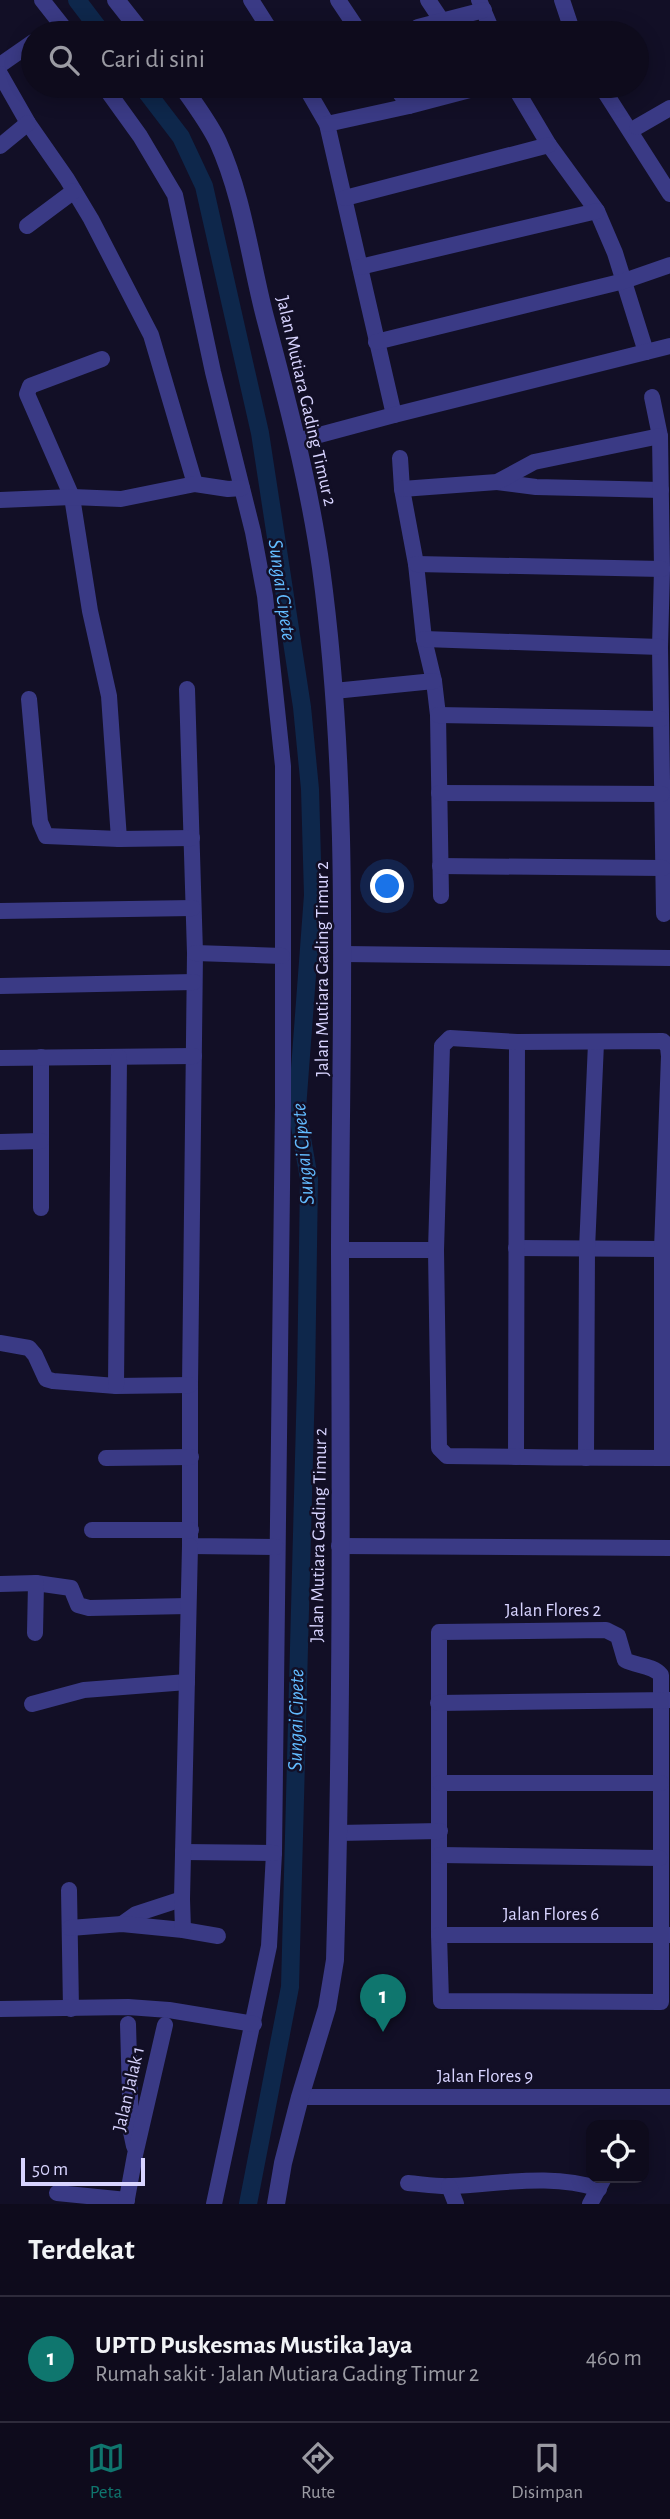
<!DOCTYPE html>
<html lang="id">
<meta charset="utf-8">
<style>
body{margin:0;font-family:"Alegreya Sans",sans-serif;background:#1c1929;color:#f1f3f6}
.controls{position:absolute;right:21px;bottom:21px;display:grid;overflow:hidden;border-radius:14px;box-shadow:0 4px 18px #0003}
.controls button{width:63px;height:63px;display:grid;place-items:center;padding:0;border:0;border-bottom:2px solid #2e2b3b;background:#0e0b1c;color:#f1f3f6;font:35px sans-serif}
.scale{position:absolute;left:21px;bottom:18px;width:124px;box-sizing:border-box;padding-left:7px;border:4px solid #d8d4ff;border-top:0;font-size:19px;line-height:24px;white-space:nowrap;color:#d8d4ff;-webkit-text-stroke:5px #120f26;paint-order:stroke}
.you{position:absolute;left:388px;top:887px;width:24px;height:24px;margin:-18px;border:5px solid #fff;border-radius:50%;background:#1a73e8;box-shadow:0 0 0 10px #1a73e833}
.badge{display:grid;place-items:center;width:46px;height:46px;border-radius:50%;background:#0f766e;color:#fff;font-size:23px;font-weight:700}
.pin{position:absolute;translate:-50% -58px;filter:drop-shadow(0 2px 4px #0008)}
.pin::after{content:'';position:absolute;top:37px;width:24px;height:21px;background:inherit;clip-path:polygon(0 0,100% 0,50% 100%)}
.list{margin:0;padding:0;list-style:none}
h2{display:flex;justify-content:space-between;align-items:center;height:91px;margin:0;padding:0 28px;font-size:30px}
h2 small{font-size:23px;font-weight:400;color:#9b9ba3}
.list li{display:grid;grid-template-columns:46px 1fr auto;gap:21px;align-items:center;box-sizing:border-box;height:126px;padding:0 28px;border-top:2px solid #2e2b3b}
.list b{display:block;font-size:26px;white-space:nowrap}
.list p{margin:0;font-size:23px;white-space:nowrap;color:#9b9ba3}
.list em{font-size:23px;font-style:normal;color:#9b9ba3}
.icon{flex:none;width:38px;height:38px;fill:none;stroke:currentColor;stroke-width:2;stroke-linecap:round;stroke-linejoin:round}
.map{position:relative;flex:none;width:670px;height:2204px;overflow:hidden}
.search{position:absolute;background:#0e0b1c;box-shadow:0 4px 18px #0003;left:21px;right:21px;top:21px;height:77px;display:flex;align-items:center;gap:18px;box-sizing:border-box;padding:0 24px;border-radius:38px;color:#9b9ba3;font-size:26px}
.sheet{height:217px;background:#0e0b1c}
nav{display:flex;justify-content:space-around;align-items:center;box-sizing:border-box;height:98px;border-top:2px solid #2e2b3b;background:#0e0b1c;font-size:19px;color:#9b9ba3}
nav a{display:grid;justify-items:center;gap:4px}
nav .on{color:#0f766e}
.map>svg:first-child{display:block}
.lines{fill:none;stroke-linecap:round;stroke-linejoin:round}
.canal{stroke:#0e274b;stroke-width:18}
.minor{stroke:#3a3a85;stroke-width:16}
.tertiary{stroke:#3a3a85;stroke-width:18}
.labels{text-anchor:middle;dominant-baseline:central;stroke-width:5;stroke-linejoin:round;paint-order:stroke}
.street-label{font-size:19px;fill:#d8d4ff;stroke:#120f26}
.water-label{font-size:21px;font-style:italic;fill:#62bbff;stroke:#120f26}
</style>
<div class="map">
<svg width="670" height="2204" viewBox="0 0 670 2204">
<rect width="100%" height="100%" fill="#120f26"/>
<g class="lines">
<g class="canal">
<polyline points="77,0 102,33"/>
<polyline points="142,86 181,137 204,186 260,433 302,707 310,789 313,895 297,1109 309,1179 306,1383 290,1987 248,2204"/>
</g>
<g class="minor">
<polyline points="42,0 68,33"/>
<polyline points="251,0 272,33"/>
<polyline points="338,0 360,33"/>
<polyline points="428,0 442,21"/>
<polyline points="479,0 493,33"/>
<polyline points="562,0 573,33"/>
<polyline points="418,27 484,10"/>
<polyline points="0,65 33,42"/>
<polyline points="0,74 28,123 67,179 91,219 151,335 195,484"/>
<polyline points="104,86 140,136 175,195 213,372 253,532 265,596 283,766 283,1105 274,1853 269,1946 214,2204"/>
<polyline points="305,86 327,124 394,415"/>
<polyline points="395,86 409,106"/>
<polyline points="514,86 549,145 597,211 615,253 646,352"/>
<polyline points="601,86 670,194"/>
<polyline points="327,124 409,106 485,86"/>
<polyline points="637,127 670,108"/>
<polyline points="0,146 28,123"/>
<polyline points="345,198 549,145"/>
<polyline points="27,226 74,191"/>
<polyline points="360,267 597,211"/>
<polyline points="376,342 624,281 670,265"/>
<polyline points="102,359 30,386 27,394 72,497 90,611 109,696 119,839"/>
<polyline points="652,397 660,436"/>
<polyline points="297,441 394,415 670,346"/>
<polyline points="400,458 402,489 416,564 424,639 434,681 438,715 441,896"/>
<polyline points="497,482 536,487 661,490"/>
<polyline points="402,489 497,482 534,462 660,436 662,569 660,647 664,914"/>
<polyline points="0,500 72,497 121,499 195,484 228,489 242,488"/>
<polyline points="416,564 662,569"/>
<polyline points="424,639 660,647"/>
<polyline points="187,689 195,953 190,1385 190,1546 276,1547"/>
<polyline points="334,691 434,681"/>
<polyline points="29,699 40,822 46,836 119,839 192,838"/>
<polyline points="438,715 661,719"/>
<polyline points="439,793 662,794"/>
<polyline points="440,866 663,868"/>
<polyline points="0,911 193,908"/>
<polyline points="195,953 282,956"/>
<polyline points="344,954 670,958"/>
<polyline points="0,986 194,982"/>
<polyline points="41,1057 41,1208"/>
<polyline points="0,1058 194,1056"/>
<polyline points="0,1142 41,1141"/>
<polyline points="516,1248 662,1249"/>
<polyline points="340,1250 436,1250"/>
<polyline points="0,1343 29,1348 35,1355 46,1379 53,1381 116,1386 190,1385"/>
<polyline points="116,1386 119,1057"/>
<polyline points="516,1457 517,1042"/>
<polyline points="106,1458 191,1457"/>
<polyline points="586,1458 587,1249 596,1043"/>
<path d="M662,1458V1249L669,1056L668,1047L663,1041L517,1042L450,1038L442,1046L436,1250L439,1448L447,1456C519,1457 590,1458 662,1458H670"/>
<polyline points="92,1530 191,1530"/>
<polyline points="339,1546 670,1548"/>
<polyline points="36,1583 71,1588 78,1605 89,1608 188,1606"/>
<polyline points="0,1584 36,1583 35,1633"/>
<path d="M606,1630L618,1636L625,1660C636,1666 653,1665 661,1675V2002L441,2001L439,1935V1632Z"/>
<polyline points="438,1703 670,1700"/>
<polyline points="32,1704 84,1690 187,1682"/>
<polyline points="440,1783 661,1783"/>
<polyline points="338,1833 440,1831"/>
<polyline points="183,1852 274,1853"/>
<polyline points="440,1855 660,1858"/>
<polyline points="69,1890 71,2009"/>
<polyline points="122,1924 136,1914 182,1899"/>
<polyline points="70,1928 122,1924 183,1930 218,1936"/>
<polyline points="183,1930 182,1899 190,1546"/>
<polyline points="439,1935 670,1935"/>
<polyline points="0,2009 128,2007 169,2010 254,2024"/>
<polyline points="128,2024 131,2132 134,2146"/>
<polyline points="300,2097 670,2097"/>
<path d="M408,2183C422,2184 437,2187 452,2186C499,2184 553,2173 599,2189"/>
<polyline points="449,2186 456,2204"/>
<polyline points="57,2193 127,2200"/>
<polyline points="126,2204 135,2155 165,2025"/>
<polyline points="590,2204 604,2178"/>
</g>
<g class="tertiary">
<polyline points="116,0 142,33"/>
<path d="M182,86C194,103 209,123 218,142C243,197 250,259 265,317C287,400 309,483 321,568C352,796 340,1025 340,1254C341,1489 342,1725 335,1960L327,2008L300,2097L283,2163L276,2204"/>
</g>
</g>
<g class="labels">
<g class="street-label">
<text transform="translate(306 401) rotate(77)">Jalan Mutiara Gading Timur 2</text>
<text transform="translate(322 969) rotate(-90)">Jalan Mutiara Gading Timur 2</text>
<text transform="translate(319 1535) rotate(-89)">Jalan Mutiara Gading Timur 2</text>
<text x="553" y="1610">Jalan Flores 2</text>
<text x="551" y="1914">Jalan Flores 6</text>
<text x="485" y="2076">Jalan Flores 9</text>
<text transform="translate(129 2089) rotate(-77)">Jalan Jalak 1</text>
</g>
<g class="water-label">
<text transform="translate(282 590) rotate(82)">Sungai Cipete</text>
<text transform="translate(303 1154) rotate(-95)">Sungai Cipete</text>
<text transform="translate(296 1720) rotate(-89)">Sungai Cipete</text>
</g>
</g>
</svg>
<div class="controls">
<button><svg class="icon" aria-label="locate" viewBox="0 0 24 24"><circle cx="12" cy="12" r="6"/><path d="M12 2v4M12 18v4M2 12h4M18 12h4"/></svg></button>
</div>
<div class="scale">50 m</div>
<div class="you"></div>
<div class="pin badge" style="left:383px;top:2032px">1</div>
<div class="search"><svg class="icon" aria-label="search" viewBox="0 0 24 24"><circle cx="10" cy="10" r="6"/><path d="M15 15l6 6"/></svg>Cari di sini</div>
</div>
<section class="sheet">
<h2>Terdekat<small></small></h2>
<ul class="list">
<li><span class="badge">1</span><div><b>UPTD Puskesmas Mustika Jaya</b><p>Rumah sakit · Jalan Mutiara Gading Timur 2</p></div><em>460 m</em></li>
</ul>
</section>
<nav>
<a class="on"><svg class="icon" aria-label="map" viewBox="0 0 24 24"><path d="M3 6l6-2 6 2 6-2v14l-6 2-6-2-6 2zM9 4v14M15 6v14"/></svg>Peta</a>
<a><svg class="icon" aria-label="directions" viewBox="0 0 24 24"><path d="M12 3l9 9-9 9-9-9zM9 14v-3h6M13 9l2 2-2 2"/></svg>Rute</a>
<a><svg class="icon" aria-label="saved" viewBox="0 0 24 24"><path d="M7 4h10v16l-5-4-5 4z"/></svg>Disimpan</a>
</nav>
